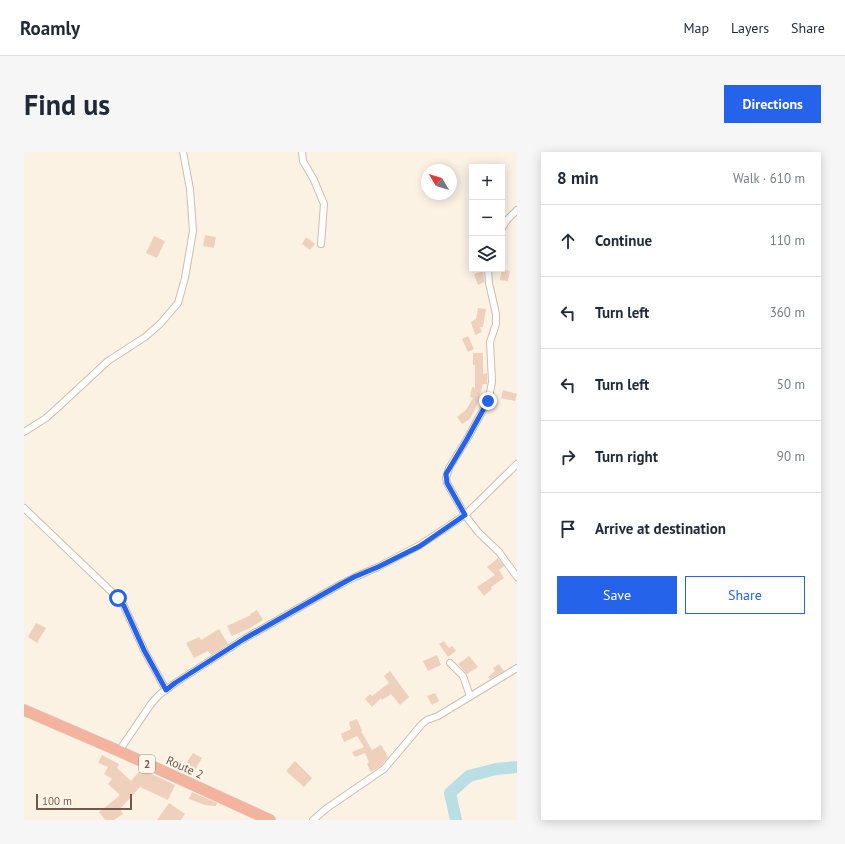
<!DOCTYPE html>
<meta charset="utf-8">
<style>
body{margin:0;font-family:"PT Sans",sans-serif;background:#f6f6f7;color:#1f2937}
.controls{position:absolute;right:12px;top:12px;display:grid;overflow:hidden;border-radius:0px;box-shadow:0 2px 10px #0003}
.controls button{width:36px;height:36px;display:grid;place-items:center;padding:0;border:0;border-bottom:1px solid #e0e1e3;background:#fff;color:#1f2937;font:20px sans-serif}
.compass{position:absolute;left:397px;top:12px;width:36px;height:36px;border-radius:50%;background:#fff;box-shadow:0 2px 10px #0003;rotate:308deg}
.scale{position:absolute;left:12px;bottom:10px;width:96px;box-sizing:border-box;padding-left:4px;border:2px solid #72594b;border-top:0;font-size:11px;line-height:14px;white-space:nowrap;color:#72594b;-webkit-text-stroke:3px #fef6ea;paint-order:stroke}
.stop{position:absolute;width:12px;height:12px;margin:-9px;border:3px solid #2563eb;border-radius:50%;background:#fff}
.stop.end{background:#2563eb;border-color:#fff;box-shadow:0 1px 4px #0008}
.list{margin:0;padding:0;list-style:none}
h2{display:flex;justify-content:space-between;align-items:center;height:52px;margin:0;padding:0 16px;font-size:17px}
h2 small{font-size:13px;font-weight:400;color:#747a83}
.list li{display:grid;grid-template-columns:26px 1fr auto;gap:12px;align-items:center;box-sizing:border-box;height:72px;padding:0 16px;border-top:1px solid #e0e1e3}
.list b{display:block;font-size:15px;white-space:nowrap}
.list em{font-size:13px;font-style:normal;color:#747a83}
.actions{display:flex;gap:8px;padding:12px 16px}
.actions a{flex:1;padding:9px 0;border:1px solid #2563eb;border-radius:0px;text-align:center;font-size:14px;color:#2563eb}
.actions .main{background:#2563eb;color:#fff}
.icon{flex:none;width:22px;height:22px;fill:none;stroke:currentColor;stroke-width:2;stroke-linecap:round;stroke-linejoin:round}
.map{position:relative;flex:none;width:493px;height:668px;overflow:hidden;border-radius:0px}
header{display:flex;align-items:center;gap:24px;box-sizing:border-box;height:56px;padding:0 20px;background:#fff;border-bottom:1px solid #e0e1e3}
header strong{font-size:19px}
nav{display:flex;gap:22px;margin-inline-start:auto;font-size:14px}
.intro{display:flex;align-items:center;justify-content:space-between;box-sizing:border-box;height:96px;padding:0 24px}
h1{margin:0;font-size:28px}
.button{padding:10px 18px;border-radius:0px;background:#2563eb;color:#fff;font-size:14px;font-weight:700}
main{display:flex;gap:24px;padding:0 24px}
aside{flex:1;background:#fff;border-radius:0px;box-shadow:0 2px 10px #0003}
.map>svg:first-child{display:block}
.lines{fill:none;stroke-linecap:round;stroke-linejoin:round}
.river{stroke:#b9dee4;stroke-width:12}
.building{fill:#efd0bd}
.street-casing{stroke:#cebcae;stroke-width:8}
.highway-casing{stroke:#d8d1cd;stroke-width:12}
.street{stroke:#fff;stroke-width:6}
.highway{stroke:#f3b39d;stroke-width:11}
.route{stroke:#2563eb;stroke-width:5}
.labels{text-anchor:middle;dominant-baseline:central;stroke-width:4;stroke-linejoin:round;paint-order:stroke}
.shield{fill:#fef6ea;stroke:#9c887b;stroke-width:1}
.shield-label{font-size:11px;font-weight:bold;fill:#72594b}
.street-label{font-size:12px;fill:#72594b;stroke:#fef6ea}
</style>
<header>
<strong>Roamly</strong>
<nav><a>Map</a><a>Layers</a><a>Share</a></nav>
</header>
<div class="intro"><h1>Find us</h1><a class="button">Directions</a></div>
<main>
<div class="map">
<svg width="493" height="668" viewBox="0 0 493 668">
<rect width="100%" height="100%" fill="#fbf2e4"/>
<g class="lines">
<polyline class="river" points="432,668 426,641 445,624 472,617 493,615"/>
</g>
<g class="building">
<polygon points="181,83 192,85 190,96 179,94"/>
<polygon points="130,84 141,89 133,106 122,101"/>
<polygon points="282,85 291,92 286,98 278,92"/>
<polygon points="478,117 486,119 484,129 476,128"/>
<polygon points="459,119 460,130 454,133 450,122"/>
<polygon points="454,156 462,157 459,175 456,175 458,180 451,183 447,170 452,167"/>
<polygon points="444,184 450,197 444,200 438,187"/>
<polygon points="449,201 459,201 459,222 463,221 463,232 459,232 453,253 446,267 438,272 433,265 442,258 449,246 446,245 448,235 451,236 451,213 449,213"/>
<polygon points="479,238 493,242 491,249 477,246"/>
<polygon points="474,406 480,414 475,418 480,426 467,435 468,437 460,444 453,435 471,423 463,415"/>
<polygon points="233,458 239,468 226,476 208,484 203,474 227,463 226,462"/>
<polygon points="12,471 22,476 13,491 4,485"/>
<polygon points="195,477 204,492 187,503 184,499 170,506 162,491 175,485 177,488"/>
<polygon points="420,489 425,496 428,494 432,499 424,505 415,492"/>
<polygon points="413,503 417,513 404,519 399,509"/>
<polygon points="445,504 454,515 443,522 434,512"/>
<polygon points="475,512 480,519 466,527 464,525 471,519 469,516"/>
<polygon points="366,519 385,545 376,553 367,542 358,548 357,546 348,555 341,547 346,542 348,544 365,531 360,524"/>
<polygon points="411,541 415,549 408,553 403,544"/>
<polygon points="333,567 338,579 337,579 348,598 357,593 364,605 357,614 347,620 343,612 345,610 341,601 331,605 328,600 340,595 333,584 320,590 317,582 327,577 325,570"/>
<polygon points="169,601 178,606 171,618 161,613"/>
<polygon points="78,603 95,612 93,616 107,629 117,617 151,633 144,648 116,635 96,657 99,662 90,668 81,668 75,660 89,649 96,643 84,632 88,627 80,622 84,615 74,611"/>
<polygon points="271,609 288,626 280,635 262,619"/>
<polygon points="168,640 193,651 192,654 181,653 165,647"/>
<polygon points="145,651 161,662 157,668 133,668"/>
</g>
<g class="lines">
<defs>
<g id="street">
<polyline points="278,0 279,9 290,28 300,52 297,92"/>
<polyline points="478,76 483,68 493,58"/>
<polyline points="464,117 465,131 472,162 472,172 466,190 468,230 466,240 464,249 443,287 425,316 422,326 423,331 441,363 454,380 475,400 493,425"/>
<polyline points="0,280 22,266 31,258 84,209 121,185 136,172 154,151 161,126 169,79 166,37 159,0"/>
<polyline points="0,356 94,446 100,454 120,498 142,538"/>
<polyline points="426,511 439,524 446,544"/>
<polyline points="95,599 127,552 135,543 151,531 220,487 317,432 331,425 354,415 396,393 441,363 493,312"/>
<polyline points="289,668 303,656 360,617 398,572 403,568 414,564 493,516"/>
</g>
<polyline id="highway" points="0,558 95,599 246,668"/>
</defs>
<use href="#street" class="street-casing"/>
<use href="#highway" class="highway-casing"/>
<use href="#street" class="street"/>
<use href="#highway" class="highway"/>
</g>
<g class="lines">
<polyline class="route" points="94,446 100,454 120,498 142,538 151,531 220,487 317,432 330,425 354,415 396,394 441,363 423,331 422,322 443,287 464,249"/>
</g>
<g class="labels">
<rect class="shield" x="115" y="603" width="16" height="18" rx="3"/>
<g class="shield-label">
<text x="123" y="612">2</text>
</g>
<g class="street-label">
<text transform="translate(161 615) rotate(24)">Route 2</text>
</g>
</g>
</svg>
<div class="controls">
<button>+</button>
<button>−</button>
<button><svg class="icon" aria-label="layers" viewBox="0 0 24 24"><path d="M12 4l9 5-9 5-9-5zM3 14l9 5 9-5"/></svg></button>
</div>
<svg class="compass" viewBox="-18 -18 36 36"><path d="M0-13l5 13h-10z" fill="#e53935"/><path d="M0 13l5-13h-10z" fill="#747a83"/></svg>
<div class="scale">100 m</div>
<div class="stop" style="left:94px;top:446px"></div>
<div class="stop end" style="left:464px;top:249px"></div>
</div>
<aside>
<h2>8 min<small>Walk · 610 m</small></h2>
<ul class="list">
<li><svg class="icon" aria-label="ahead" viewBox="0 0 24 24"><path d="M12 20V5M6 11l6-6 6 6"/></svg><div><b>Continue</b></div><em>110 m</em></li>
<li><svg class="icon" aria-label="left" viewBox="0 0 24 24"><path d="M17 20v-9H6M10 6l-5 5 5 5"/></svg><div><b>Turn left</b></div><em>360 m</em></li>
<li><svg class="icon" aria-label="left" viewBox="0 0 24 24"><path d="M17 20v-9H6M10 6l-5 5 5 5"/></svg><div><b>Turn left</b></div><em>50 m</em></li>
<li><svg class="icon" aria-label="right" viewBox="0 0 24 24"><path d="M7 20v-9h11M14 6l5 5-5 5"/></svg><div><b>Turn right</b></div><em>90 m</em></li>
<li><svg class="icon" aria-label="arrive" viewBox="0 0 24 24"><path d="M6 21V4h12l-3 4 3 4H6"/></svg><div><b>Arrive at destination</b></div></li>
</ul>
<div class="actions"><a class="main">Save</a><a>Share</a></div>
</aside>
</main>
